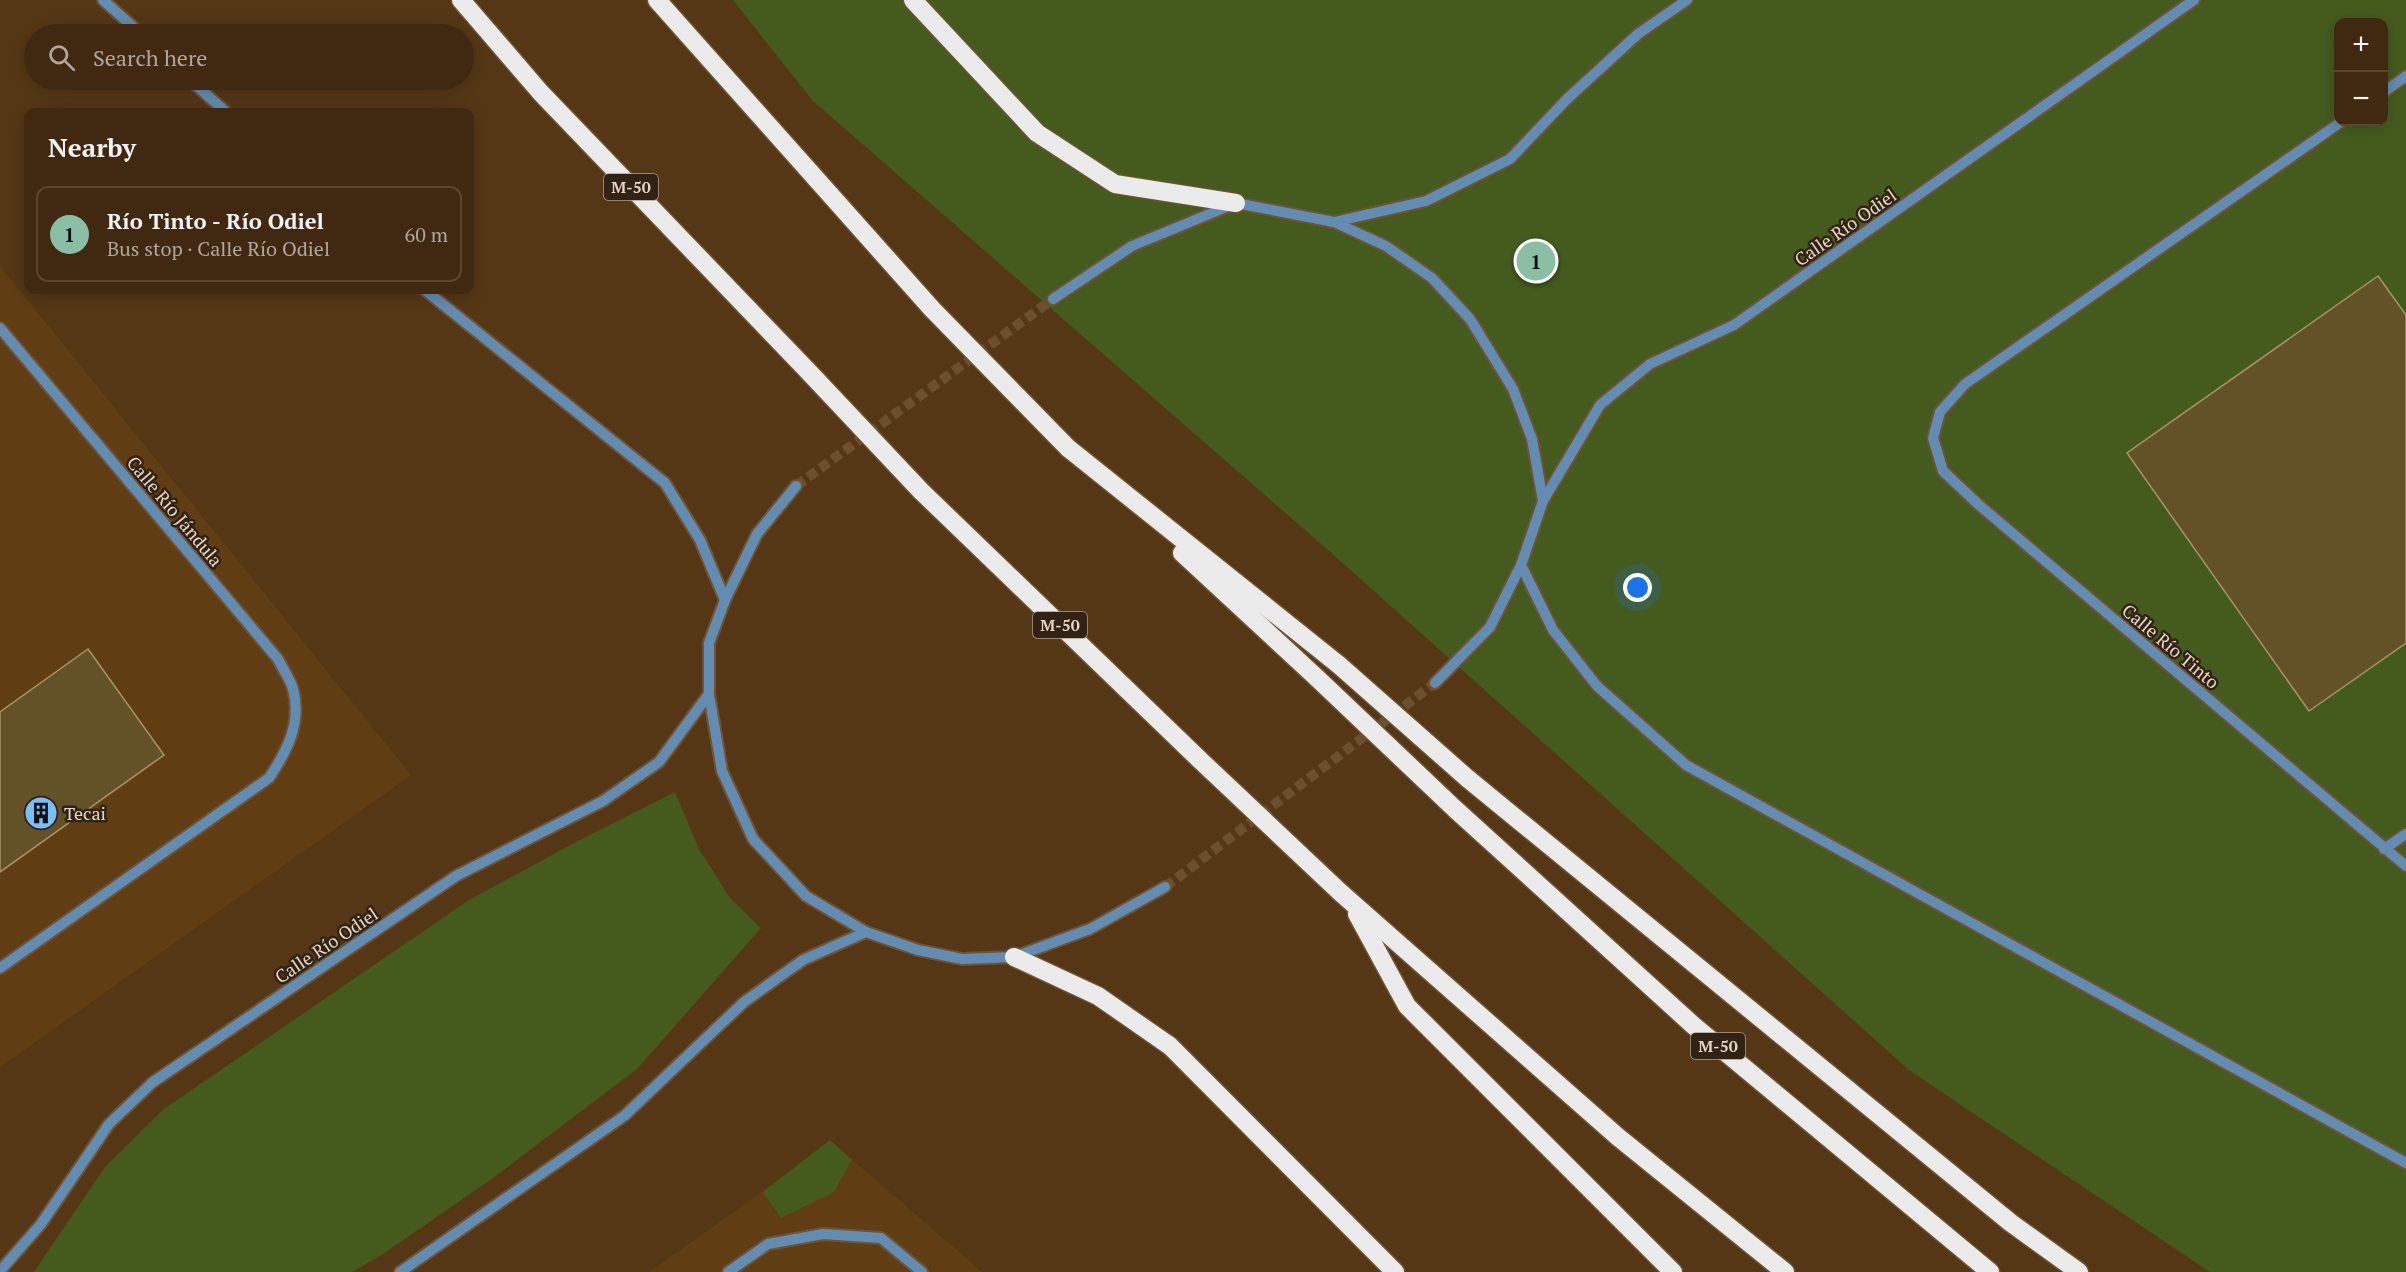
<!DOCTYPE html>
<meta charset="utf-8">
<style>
body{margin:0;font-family:"PT Serif",serif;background:#4b351e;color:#f1f3f6}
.controls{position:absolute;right:18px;top:18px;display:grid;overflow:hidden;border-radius:12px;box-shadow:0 3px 15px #0003}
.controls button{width:54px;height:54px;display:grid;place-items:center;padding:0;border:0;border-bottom:2px solid #594530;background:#402910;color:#f1f3f6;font:30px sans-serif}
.you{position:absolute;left:1638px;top:588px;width:21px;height:21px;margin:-15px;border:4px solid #fff;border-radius:50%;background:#1a73e8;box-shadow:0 0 0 9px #1a73e833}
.badge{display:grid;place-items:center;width:39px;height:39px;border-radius:50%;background:#8abfa5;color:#111;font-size:20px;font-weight:700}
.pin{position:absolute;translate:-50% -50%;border:3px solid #fff;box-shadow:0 2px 6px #0006}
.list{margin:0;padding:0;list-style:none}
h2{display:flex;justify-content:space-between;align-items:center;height:78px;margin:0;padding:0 24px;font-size:26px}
h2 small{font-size:20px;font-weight:400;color:#aea69f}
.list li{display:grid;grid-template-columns:39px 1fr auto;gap:18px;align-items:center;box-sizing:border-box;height:96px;margin:0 12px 12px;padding:0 12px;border:2px solid #594530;border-radius:12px}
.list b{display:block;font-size:22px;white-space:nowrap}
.list p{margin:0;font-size:20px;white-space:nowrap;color:#aea69f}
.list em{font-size:20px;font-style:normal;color:#aea69f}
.icon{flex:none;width:33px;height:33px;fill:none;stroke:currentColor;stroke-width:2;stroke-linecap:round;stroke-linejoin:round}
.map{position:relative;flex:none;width:2406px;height:1272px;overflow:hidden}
.search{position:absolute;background:#402910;box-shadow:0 3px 15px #0003;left:24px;top:24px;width:450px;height:66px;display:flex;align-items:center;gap:15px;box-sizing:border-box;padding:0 21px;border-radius:33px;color:#aea69f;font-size:22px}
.panel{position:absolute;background:#402910;box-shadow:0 3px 15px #0003;left:24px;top:108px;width:450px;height:186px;border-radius:12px}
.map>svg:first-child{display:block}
.built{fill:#603d13}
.green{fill:#455b1e;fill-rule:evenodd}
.building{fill:#635127;stroke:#a79468;stroke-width:1.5}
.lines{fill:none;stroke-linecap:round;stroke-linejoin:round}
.minor-tunnel{stroke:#6b4f2f;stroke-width:10;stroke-dasharray:10 5;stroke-linecap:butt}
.minor-casing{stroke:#6f5334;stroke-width:14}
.highway-casing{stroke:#6f5334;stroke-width:21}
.minor{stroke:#628cb1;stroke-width:10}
.highway{stroke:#ebebeb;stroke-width:18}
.highway-bridge-casing{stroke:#6f5334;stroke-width:21;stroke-linecap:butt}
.highway-bridge{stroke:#ebebeb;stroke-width:18}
.labels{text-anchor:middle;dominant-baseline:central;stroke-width:5;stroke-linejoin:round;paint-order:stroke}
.shield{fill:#302214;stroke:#b19f8e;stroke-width:1.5}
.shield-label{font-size:16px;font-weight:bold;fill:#e8d5c3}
.street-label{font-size:18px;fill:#e8d5c3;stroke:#302214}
.poi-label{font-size:18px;fill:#e8d5c3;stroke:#302214;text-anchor:start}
</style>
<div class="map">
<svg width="2406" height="1272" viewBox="0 0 2406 1272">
<rect width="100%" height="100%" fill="#553715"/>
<g class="built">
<polygon points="0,266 411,775 0,1067"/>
<polygon points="830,1140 982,1272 649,1272 744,1205"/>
</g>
<g class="green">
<path d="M733,0H2406V1272H2210L1909,1070L1336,557L812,100ZM2338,22H2384V122H2338Z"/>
<polygon points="675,792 699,849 730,898 761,928 637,1069 490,1180 383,1254 352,1272 34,1272 105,1167 164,1109 469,900 578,841"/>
<polygon points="830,1140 852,1160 834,1192 781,1218 763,1192"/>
</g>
<g class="building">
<polygon points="2378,276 2406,315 2406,643 2309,711 2127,453"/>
<polygon points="88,649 164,755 0,872 0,712"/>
</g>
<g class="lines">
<g class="minor-tunnel">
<polyline points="796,486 1053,299"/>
<polyline points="1165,887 1435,683"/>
</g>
<defs>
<g id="minor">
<polyline points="103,0 141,34"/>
<polyline points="190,80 226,112"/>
<polyline points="2384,92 2406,76"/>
<polyline points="2341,122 1965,384 1940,412 1933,438 1943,471 1979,505 2406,866"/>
<polyline points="1334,222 1426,201 1510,159 1567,99 1638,34 1687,0"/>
<polyline points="425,290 665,483 700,540 725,600"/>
<polyline points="1053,299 1132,246 1236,203 1334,222 1386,246 1432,278 1470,319 1513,389 1532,439 1543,501 1521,565 1490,627 1435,683"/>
<path d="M0,328L278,659C283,669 290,679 293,689C302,723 287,751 269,778L0,968"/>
<polyline points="796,486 757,534 725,600 709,643 709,694 722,771 753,839 806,896 866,932 918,950 962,959 1014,957 1090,929 1165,887"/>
<polyline points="1543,501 1600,405 1650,364 1734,325 2194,0"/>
<polyline points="1521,565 1553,630 1597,686 1686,765 2406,1163"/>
<polyline points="2384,849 2406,834"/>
<polyline points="0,1271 41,1224 109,1124 153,1082 456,876 603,801 659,762 709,694"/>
<polyline points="400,1272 624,1116 744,1002 803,960 866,932"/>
<polyline points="728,1272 768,1244 823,1234 881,1238 922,1272"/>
</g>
<g id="highway">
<polyline points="461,0 541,93 807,370"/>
<polyline points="657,0 932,309"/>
<polyline points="913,0 1037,133 1115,184 1236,203"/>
<polyline points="1068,448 1339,665"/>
<polyline points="921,491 1200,760"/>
<polyline points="1182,553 1317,678"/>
<polyline points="1467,778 2011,1223 2079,1272"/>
<polyline points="1455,809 1694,1026 1990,1272"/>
<polyline points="1341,893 1618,1137 1785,1272"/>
<polyline points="1357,914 1407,1006 1673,1272"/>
<polyline points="1014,957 1098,996 1170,1046 1395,1272"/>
</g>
</defs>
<use href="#minor" class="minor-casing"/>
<use href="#highway" class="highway-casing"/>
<use href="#minor" class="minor"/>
<use href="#highway" class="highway"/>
<defs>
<g id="highway-bridge">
<polyline points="932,309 1068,448"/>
<polyline points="807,370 921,491"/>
<polyline points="1339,665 1467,778"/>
<polyline points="1317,678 1455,809"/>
<polyline points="1200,760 1341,893"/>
</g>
</defs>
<use href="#highway-bridge" class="highway-bridge-casing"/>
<use href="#highway-bridge" class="highway-bridge"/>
</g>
<defs>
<symbol id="building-disc" viewBox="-11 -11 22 22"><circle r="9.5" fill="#7cbef9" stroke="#302214"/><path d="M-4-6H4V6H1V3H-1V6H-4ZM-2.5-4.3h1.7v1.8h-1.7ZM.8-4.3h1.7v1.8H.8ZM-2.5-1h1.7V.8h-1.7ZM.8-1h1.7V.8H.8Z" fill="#111"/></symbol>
</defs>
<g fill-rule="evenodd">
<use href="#building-disc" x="22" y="794" width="38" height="38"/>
</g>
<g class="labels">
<g class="shield">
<rect x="604" y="174" width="54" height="26" rx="4.5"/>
<rect x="1033" y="612" width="54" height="26" rx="4.5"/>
<rect x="1691" y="1033" width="54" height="26" rx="4.5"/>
</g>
<g class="shield-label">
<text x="631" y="187">M-50</text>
<text x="1060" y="625">M-50</text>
<text x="1718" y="1046">M-50</text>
</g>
<g class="street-label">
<text transform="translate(1845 227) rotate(-35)">Calle Río Odiel</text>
<text transform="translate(175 511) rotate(50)">Calle Río Jándula</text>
<text transform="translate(2171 646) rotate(40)">Calle Río Tinto</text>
<text transform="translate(326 945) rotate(-34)">Calle Río Odiel</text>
</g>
<g class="poi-label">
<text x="64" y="813">Tecai</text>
</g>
</g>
</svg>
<div class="controls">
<button>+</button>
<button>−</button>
</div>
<div class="you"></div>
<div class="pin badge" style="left:1536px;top:261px">1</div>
<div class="search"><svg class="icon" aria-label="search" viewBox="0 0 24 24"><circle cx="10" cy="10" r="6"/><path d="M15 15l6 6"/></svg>Search here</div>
<section class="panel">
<h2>Nearby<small></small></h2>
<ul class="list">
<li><span class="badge">1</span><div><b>Río Tinto - Río Odiel</b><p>Bus stop · Calle Río Odiel</p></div><em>60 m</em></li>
</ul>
</section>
</div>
